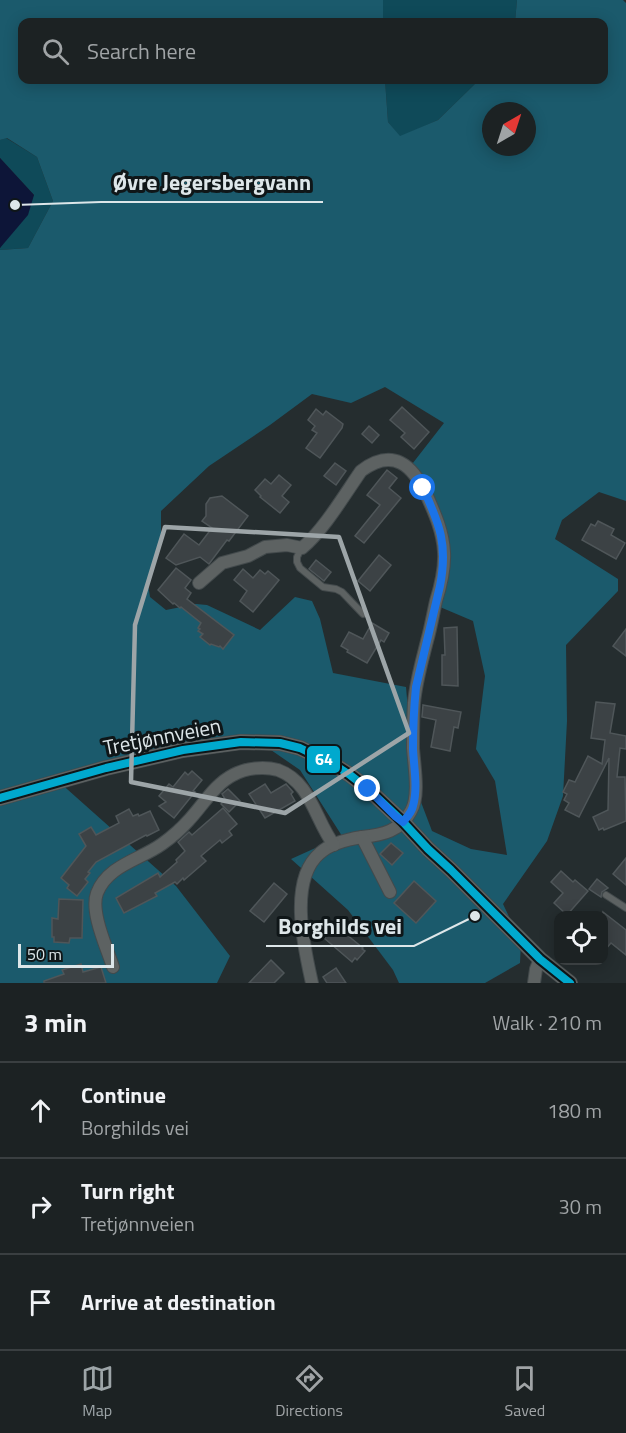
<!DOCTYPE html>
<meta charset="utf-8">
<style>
body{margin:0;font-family:"Titillium Web",sans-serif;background:#292f30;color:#f1f3f6}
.controls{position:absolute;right:18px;bottom:18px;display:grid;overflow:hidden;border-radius:12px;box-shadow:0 3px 15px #0003}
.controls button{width:54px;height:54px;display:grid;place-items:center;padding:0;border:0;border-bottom:2px solid #3a3f41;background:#1c2223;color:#f1f3f6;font:30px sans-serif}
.compass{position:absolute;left:482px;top:102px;width:54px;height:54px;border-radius:50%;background:#1c2223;box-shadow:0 3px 15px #0003;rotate:39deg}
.scale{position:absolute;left:18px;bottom:15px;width:96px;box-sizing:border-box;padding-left:6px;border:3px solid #dde6e9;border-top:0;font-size:16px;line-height:21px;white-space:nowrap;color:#dde6e9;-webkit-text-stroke:4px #0f1618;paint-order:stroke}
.stop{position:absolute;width:18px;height:18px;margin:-14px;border:4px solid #1a73e8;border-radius:50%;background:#fff}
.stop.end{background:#1a73e8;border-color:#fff;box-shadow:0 2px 6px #0008}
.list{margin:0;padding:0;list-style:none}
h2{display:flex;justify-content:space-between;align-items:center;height:78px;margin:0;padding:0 24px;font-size:26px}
h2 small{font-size:20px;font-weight:400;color:#a0a4a6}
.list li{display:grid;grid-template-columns:39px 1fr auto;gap:18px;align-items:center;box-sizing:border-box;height:96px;padding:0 24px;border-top:2px solid #3a3f41}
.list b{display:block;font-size:22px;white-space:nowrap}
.list p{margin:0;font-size:20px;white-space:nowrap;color:#a0a4a6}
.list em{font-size:20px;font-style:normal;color:#a0a4a6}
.icon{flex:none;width:33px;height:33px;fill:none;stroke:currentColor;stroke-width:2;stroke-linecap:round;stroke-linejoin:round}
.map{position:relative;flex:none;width:626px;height:983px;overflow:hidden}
.search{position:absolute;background:#1c2223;box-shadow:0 3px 15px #0003;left:18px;right:18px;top:18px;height:66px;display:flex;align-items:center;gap:15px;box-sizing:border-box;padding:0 21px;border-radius:12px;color:#a0a4a6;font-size:22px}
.sheet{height:366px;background:#1c2223}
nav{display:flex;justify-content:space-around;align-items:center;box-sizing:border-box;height:84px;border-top:2px solid #3a3f41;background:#1c2223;font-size:16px;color:#a0a4a6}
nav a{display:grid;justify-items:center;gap:3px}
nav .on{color:#9da5a8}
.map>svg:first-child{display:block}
.green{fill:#0f4a59}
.forest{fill:#1b5a6c;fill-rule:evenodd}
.water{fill:#0d1538}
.building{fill:#3c4245;stroke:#4f5659;stroke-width:1.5}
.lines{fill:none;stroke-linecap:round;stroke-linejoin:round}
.service-casing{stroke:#434a4c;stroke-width:8}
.minor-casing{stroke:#434a4c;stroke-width:14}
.tertiary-casing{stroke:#434a4c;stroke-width:16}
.service{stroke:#5d6262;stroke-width:6}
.minor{stroke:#5d6262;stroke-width:12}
.tertiary{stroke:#5d6262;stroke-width:15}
.bus-1-casing{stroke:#0f1618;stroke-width:12}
.bus-1{stroke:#00a9ce;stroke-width:8}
.route{stroke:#1a73e8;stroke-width:8}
.marked{fill:none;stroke:#9da5a8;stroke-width:4.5;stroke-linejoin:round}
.labels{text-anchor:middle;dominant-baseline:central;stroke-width:6;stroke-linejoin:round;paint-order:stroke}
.street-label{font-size:21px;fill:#dde6e9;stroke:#0f1618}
.leader{fill:none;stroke:#dde6e9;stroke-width:2}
.callout-dot{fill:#dde6e9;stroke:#0f1618;stroke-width:2}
.callout-label{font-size:22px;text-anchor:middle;font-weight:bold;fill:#dde6e9;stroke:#0f1618;stroke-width:6;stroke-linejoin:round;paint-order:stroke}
.line-badge{stroke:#0f1618;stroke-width:2}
.badge-label{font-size:16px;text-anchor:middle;font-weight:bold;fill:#fff}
</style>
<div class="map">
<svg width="626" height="983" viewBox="0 0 626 983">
<rect width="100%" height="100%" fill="#252d2f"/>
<g class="green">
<polygon points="383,0 517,0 515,22 383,22"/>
<polygon points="385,80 479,80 438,120 400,137 388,122"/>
<polygon points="6,138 37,157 53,201 28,248 0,250 0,248 34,195 0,158 0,140"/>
</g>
<path class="forest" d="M0,0H383V22H22V80H385L388,122L400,136L438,120L479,80H604V22H515L517,0H623L626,3V501L599,492L562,520L555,539L618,579V591L566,645L567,721L563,796L547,841L503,904L521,942L520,963L485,983H399L393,970L348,910L291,859L342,836L300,770L255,739L58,781L176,886L230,956L217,983H0V250L28,248L53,201L37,157L7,138L0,140ZM491,111H527V147H491ZM385,387L444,423L409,468L437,531L440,607L473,621L485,676L476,749L495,781L507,855L471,849L432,831L416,789L412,758L406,687L333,673L320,619L312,601L295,597L260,630L207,605L196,604L166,610L150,597L148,584L161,546V511L209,466L270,425L312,394L351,403Z"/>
<polygon class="water" points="0,158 34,195 28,215 0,248"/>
<g class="building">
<polygon points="402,407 429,432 414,449 401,437 405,433 390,420"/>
<polygon points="316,409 323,415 326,411 343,424 342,428 320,458 306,448 317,433 312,430 315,426 308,420"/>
<polygon points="369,426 379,435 372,443 362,434"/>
<polygon points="335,463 346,471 336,485 324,476"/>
<polygon points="387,470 397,478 389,488 401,498 364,543 355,536 380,505 367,495"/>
<polygon points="279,475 291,485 282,496 289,502 280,513 260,497 261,496 255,490 265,479 271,484"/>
<polygon points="222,496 248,516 229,541 227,540 209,564 200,557 176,565 166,558 184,534 199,545 212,528 202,521 206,516 206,504 210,498"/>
<polygon points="598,521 614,529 611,535 625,543 616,559 582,540 591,524 595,526"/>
<polygon points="379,555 391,565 370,591 358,581"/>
<polygon points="316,560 331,572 324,581 309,569"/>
<polygon points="176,568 191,580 185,588 191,593 187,599 234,635 223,649 220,646 219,647 211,644 210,645 200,637 203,634 198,631 200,629 198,628 201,623 181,607 180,608 174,603 173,604 158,590"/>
<polygon points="243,569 253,578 260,570 265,574 268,571 279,580 253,612 240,601 247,591 234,580"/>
<polygon points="372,623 389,633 384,642 381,640 367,663 347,652 348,650 341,646 349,632 363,639"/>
<polygon points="457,627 458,686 442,685 442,655 445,655 444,628"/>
<polygon points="626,629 626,656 613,646"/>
<polygon points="596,702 615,704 610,733 626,736 626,749 620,748 617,777 625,777 626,821 604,830 603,828 599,830 593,817 608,810 609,758 579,817 565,810 569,803 564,800 567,794 563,792 569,780 575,782 588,756 602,764 605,740 591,738"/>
<polygon points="423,705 461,712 458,728 454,727 450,751 431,747 436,720 422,717"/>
<polygon points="192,771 202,780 193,791 195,792 174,818 159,806 166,802 159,796 169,784 173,787 185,772 188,775"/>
<polygon points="265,784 271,793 286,784 293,792 291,794 295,801 265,818 249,794"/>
<polygon points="228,789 240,801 229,812 221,804 225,799 222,794"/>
<polygon points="223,808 237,824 229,831 232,835 222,843 220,840 201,856 206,861 184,880 183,878 177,884 175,882 155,893 157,896 124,913 116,898 158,873 160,877 177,862 176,860 185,851 178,842 189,832 192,835"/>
<polygon points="129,809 133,816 138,814 139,816 150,811 159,830 147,836 146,835 96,862 88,872 90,873 85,879 88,882 77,896 67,888 69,885 61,878 86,846 79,834 91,827 96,835 119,823 116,816"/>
<polygon points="391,843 403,853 392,865 380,854"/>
<polygon points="626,858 626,885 613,874"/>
<polygon points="561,871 573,882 575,880 588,891 567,915 554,903 563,893 551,882"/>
<polygon points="597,879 608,888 602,892 601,897 589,889"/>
<polygon points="414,881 436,901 416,923 394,903"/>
<polygon points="274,883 287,894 264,922 250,911"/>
<polygon points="59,899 83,900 82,938 70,938 69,943 54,942 54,937 52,937 52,918 58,919"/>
<polygon points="603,912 626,930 626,955 611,943 603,952"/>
<polygon points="335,925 363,948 362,949 365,951 357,960 355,958 352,962 324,938"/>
<polygon points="271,960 284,973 274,983 249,983"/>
<polygon points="81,964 83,972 101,967 106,983 44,983 44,981 64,974 62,970"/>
<polygon points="336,968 346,983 327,983 323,977"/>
</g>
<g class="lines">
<defs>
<g id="service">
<polyline points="301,549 297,557 297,562 300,568 323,587 336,589 342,592 363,614"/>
<polyline points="606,895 626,908"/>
</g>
<g id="minor">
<path d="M199,583L222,563L248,556L265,547L287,545L302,548C323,531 345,494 361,471C393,447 413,465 427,496C435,514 443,532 444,552C445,569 441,585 436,601C433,614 431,627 427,641C422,661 416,681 414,703C413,718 413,733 413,748C414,765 420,796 411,811C401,831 382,835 362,837C349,839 330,844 320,853C288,880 304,947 312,983"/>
<polyline points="362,837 390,892"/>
<path d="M113,967C107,948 90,912 97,893C108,865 140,860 162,844C172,837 181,829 189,820C203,805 215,784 233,775C246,768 264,766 278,770C311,782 315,820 334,845"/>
<polyline points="534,983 536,969 540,959"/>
</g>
<polyline id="tertiary" points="0,798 106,768 183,750 241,742 280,743 300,748 333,764 350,775 368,789 403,822 428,849 451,870 540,959 570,983"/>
</defs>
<use href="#service" class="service-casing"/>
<use href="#minor" class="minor-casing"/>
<use href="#tertiary" class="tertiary-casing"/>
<use href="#service" class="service"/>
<use href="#minor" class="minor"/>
<use href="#tertiary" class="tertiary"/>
<defs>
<polyline id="bus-1" points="0,798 106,768 183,750 241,742 280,743 300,748 333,764 350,775 368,789 403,822 428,849 451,870 540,959 570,983"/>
</defs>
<use href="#bus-1" class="bus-1-casing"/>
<use href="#bus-1" class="bus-1"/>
</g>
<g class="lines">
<path class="route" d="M368,789L395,816L403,822C407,817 412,812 413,806C418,788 414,768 413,749C413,728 414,707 416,687L440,586C448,545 440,525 423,488"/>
</g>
<path class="marked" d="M165,527L339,537L409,733L285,813L131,782L135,625Z"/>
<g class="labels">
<g class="street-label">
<text transform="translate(162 736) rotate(-11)">Tretjønnveien</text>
</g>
</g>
<path class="leader" d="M15 205L101 202H323M475 916L414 946H266"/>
<g class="callout-dot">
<circle cx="15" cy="205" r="6"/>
<circle cx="475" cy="916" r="6"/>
</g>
<g class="callout-label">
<text x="212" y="190">Øvre Jegersbergvann</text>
<text x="340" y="934">Borghilds vei</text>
</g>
<rect class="line-badge" x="306" y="745" width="35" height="29" rx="6" fill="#00a9ce"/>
<g class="badge-label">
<text x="324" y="765">64</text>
</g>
</svg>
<div class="controls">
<button><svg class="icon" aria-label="locate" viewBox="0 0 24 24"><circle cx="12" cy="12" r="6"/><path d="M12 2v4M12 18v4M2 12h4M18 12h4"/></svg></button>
</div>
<svg class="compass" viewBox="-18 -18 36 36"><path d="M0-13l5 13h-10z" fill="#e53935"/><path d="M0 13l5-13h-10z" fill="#a0a4a6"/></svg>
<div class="scale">50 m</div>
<div class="stop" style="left:423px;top:488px"></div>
<div class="stop end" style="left:368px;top:789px"></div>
<div class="search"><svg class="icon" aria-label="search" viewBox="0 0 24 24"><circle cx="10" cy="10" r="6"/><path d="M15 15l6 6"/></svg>Search here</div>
</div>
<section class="sheet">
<h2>3 min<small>Walk · 210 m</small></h2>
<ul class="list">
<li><svg class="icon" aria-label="ahead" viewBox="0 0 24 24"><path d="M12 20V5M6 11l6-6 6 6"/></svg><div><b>Continue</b><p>Borghilds vei</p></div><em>180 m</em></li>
<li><svg class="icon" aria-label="right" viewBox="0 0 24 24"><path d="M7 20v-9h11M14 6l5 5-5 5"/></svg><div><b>Turn right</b><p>Tretjønnveien</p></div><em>30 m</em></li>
<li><svg class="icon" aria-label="arrive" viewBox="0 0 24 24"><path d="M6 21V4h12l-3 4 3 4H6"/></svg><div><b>Arrive at destination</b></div></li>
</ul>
</section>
<nav>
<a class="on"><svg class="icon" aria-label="map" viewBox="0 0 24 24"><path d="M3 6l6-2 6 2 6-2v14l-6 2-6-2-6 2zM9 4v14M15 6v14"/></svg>Map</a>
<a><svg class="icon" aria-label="directions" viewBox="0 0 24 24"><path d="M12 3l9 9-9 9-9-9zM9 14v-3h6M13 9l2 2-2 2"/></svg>Directions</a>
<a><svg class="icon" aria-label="saved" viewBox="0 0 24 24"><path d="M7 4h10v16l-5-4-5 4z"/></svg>Saved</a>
</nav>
